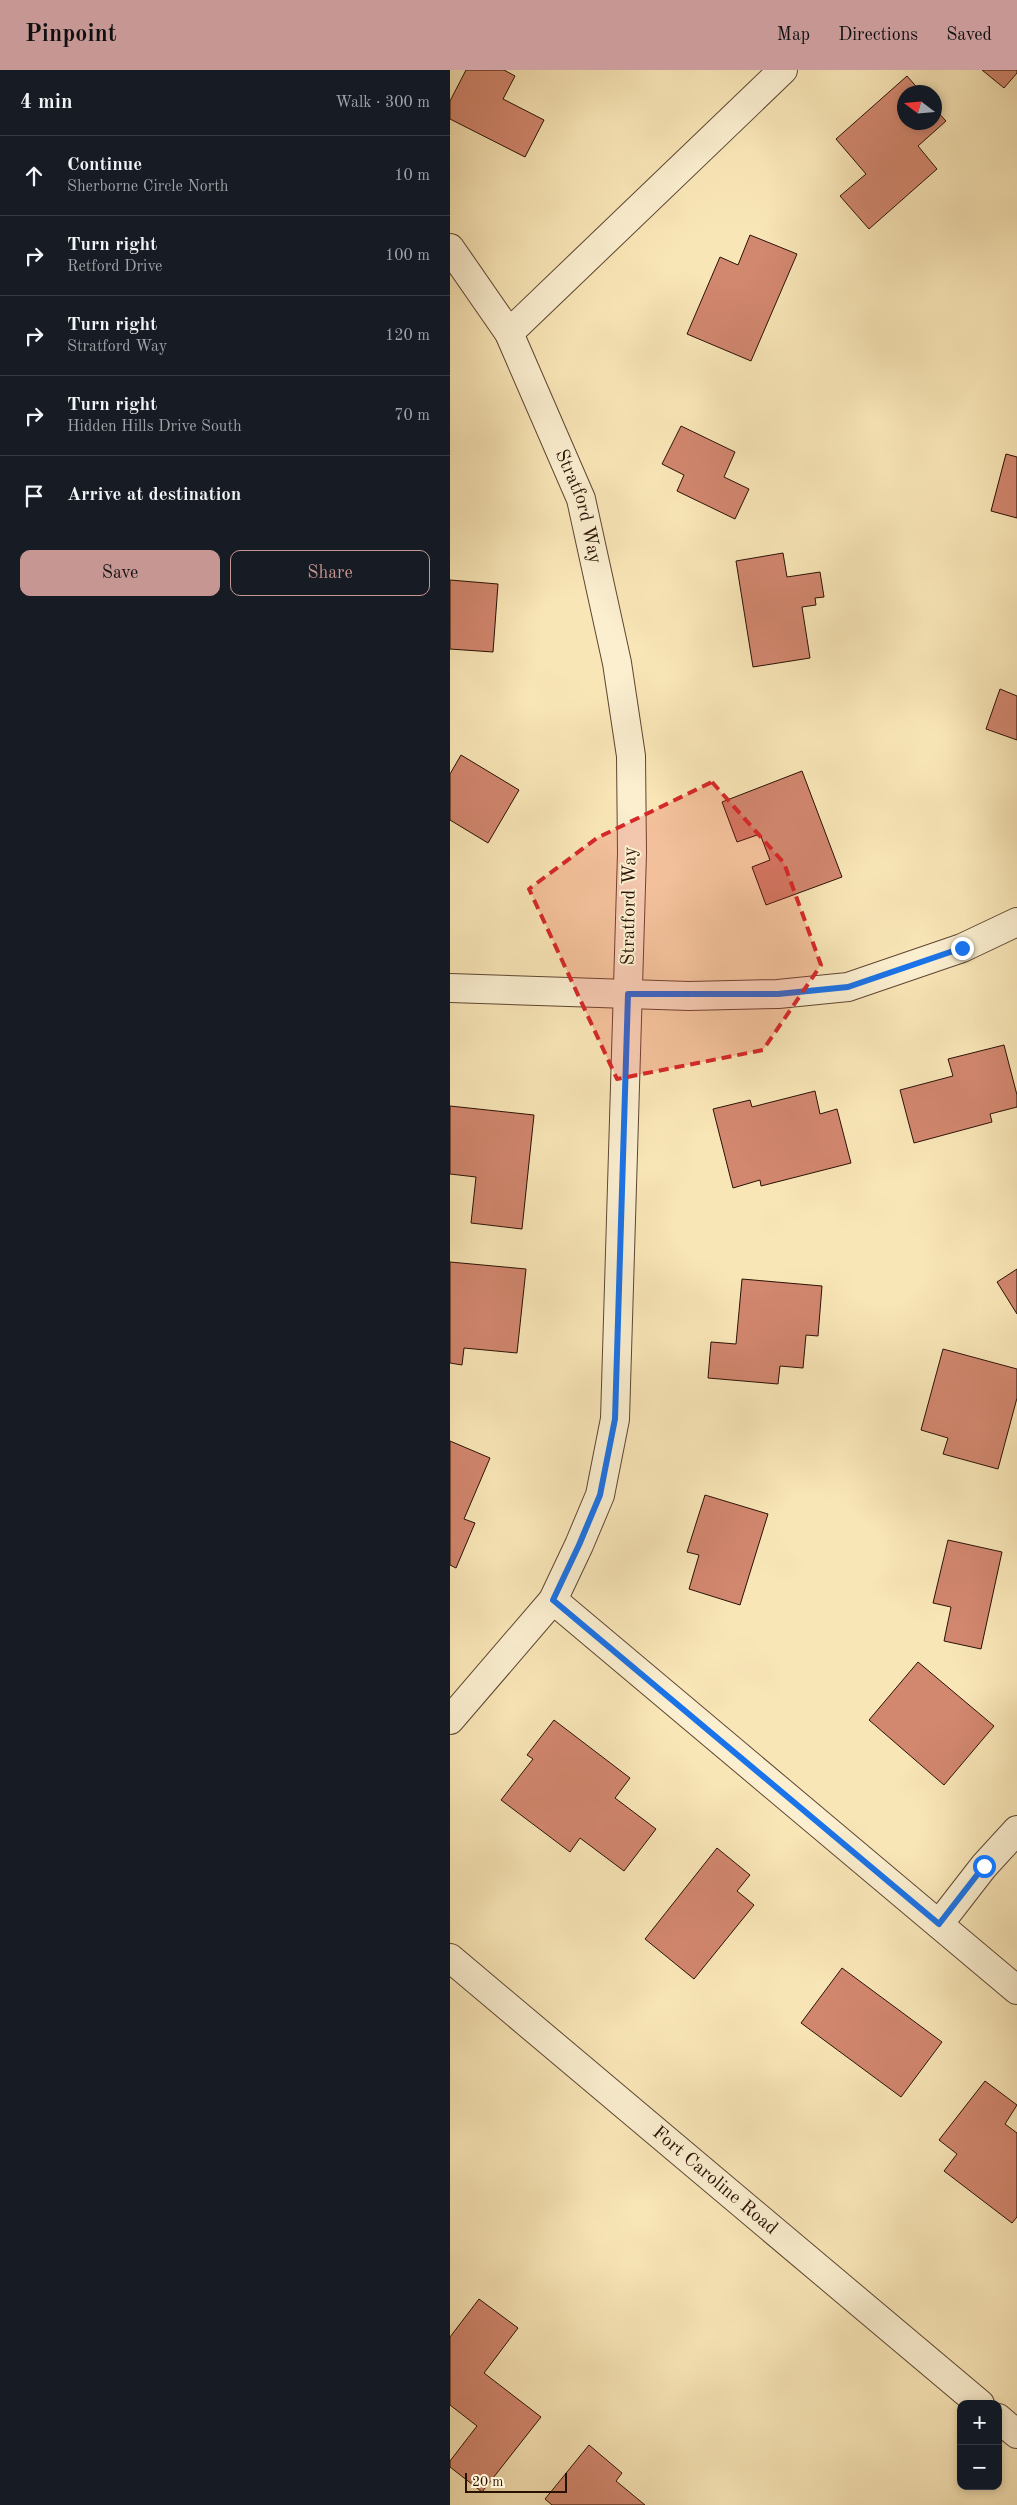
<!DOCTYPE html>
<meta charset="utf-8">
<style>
body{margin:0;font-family:"Old Standard TT",serif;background:#242831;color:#f1f3f6}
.controls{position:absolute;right:15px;bottom:15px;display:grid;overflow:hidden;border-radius:10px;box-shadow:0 2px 8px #0003}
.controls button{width:45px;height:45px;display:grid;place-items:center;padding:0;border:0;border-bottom:1px solid #363941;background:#171b24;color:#f1f3f6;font:25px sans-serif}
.compass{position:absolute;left:447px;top:15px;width:45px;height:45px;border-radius:50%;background:#171b24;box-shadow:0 2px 8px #0003;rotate:286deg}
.scale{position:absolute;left:15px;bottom:12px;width:102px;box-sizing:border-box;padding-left:5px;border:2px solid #291105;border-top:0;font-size:14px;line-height:18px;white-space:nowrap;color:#291105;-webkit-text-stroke:4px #fbefd0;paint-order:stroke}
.stop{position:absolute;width:15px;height:15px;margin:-11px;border:4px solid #1a73e8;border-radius:50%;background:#fff}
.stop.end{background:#1a73e8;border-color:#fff;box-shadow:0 1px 5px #0008}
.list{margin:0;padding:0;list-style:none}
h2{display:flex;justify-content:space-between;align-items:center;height:65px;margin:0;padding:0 20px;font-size:21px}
h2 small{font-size:16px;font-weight:400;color:#9ea1a6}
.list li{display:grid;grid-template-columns:32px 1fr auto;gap:15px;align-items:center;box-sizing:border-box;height:80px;padding:0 20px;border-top:1px solid #363941}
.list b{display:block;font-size:19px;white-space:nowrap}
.list p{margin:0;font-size:16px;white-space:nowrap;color:#9ea1a6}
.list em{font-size:16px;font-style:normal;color:#9ea1a6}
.actions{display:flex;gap:10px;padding:15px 20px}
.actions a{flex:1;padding:11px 0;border:1px solid #c59692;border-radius:10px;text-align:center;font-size:18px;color:#c59692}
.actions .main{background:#c59692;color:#111}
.icon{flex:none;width:28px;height:28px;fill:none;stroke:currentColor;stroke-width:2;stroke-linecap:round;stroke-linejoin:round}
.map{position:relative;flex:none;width:567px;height:2435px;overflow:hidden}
header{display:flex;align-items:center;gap:30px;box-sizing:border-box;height:70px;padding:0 25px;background:#c59692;color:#111}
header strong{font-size:24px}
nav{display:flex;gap:28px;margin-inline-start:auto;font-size:18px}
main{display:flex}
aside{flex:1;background:#171b24}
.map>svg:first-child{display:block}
.building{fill:#d2876f;stroke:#291105}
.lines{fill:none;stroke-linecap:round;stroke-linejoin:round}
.minor-casing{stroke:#5d4632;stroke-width:30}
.tertiary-casing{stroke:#5d4632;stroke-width:30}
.minor{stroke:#fbefd0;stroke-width:28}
.tertiary{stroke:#fbefd0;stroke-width:28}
.route{stroke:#1a73e8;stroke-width:6}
.marked{fill:#d62828;fill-opacity:0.2;stroke:#d62828;stroke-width:4;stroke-dasharray:10 6;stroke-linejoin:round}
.labels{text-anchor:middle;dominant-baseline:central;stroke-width:4;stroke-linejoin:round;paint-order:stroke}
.street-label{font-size:19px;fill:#291105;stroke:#fbefd0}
</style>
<header>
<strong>Pinpoint</strong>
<nav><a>Map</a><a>Directions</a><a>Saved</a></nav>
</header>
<main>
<aside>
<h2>4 min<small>Walk · 300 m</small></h2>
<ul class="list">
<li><svg class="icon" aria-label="ahead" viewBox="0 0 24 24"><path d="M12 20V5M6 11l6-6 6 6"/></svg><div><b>Continue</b><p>Sherborne Circle North</p></div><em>10 m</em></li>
<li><svg class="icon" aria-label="right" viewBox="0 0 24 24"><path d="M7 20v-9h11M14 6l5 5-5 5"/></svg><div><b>Turn right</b><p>Retford Drive</p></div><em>100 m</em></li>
<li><svg class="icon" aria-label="right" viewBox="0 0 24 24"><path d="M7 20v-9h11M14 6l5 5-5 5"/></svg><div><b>Turn right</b><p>Stratford Way</p></div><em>120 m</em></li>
<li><svg class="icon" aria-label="right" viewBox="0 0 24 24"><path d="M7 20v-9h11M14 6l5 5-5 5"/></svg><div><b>Turn right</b><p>Hidden Hills Drive South</p></div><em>70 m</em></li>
<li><svg class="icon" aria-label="arrive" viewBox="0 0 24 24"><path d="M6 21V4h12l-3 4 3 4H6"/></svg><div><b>Arrive at destination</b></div></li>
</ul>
<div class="actions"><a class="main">Save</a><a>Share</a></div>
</aside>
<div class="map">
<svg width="567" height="2435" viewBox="0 0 567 2435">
<rect width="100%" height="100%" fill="#f9e6b7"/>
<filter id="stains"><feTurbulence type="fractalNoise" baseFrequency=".004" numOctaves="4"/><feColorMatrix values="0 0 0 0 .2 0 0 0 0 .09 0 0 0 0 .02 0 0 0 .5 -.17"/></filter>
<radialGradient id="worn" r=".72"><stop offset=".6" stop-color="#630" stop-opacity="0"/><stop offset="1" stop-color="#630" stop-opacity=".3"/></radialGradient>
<g class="building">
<polygon points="16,0 54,0 65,6 53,29 94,50 75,87 0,49 0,31"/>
<polygon points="532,0 567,0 567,3 554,18"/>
<polygon points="457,6 471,22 454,22 454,52 484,52 484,38 496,51 468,76 487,99 419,159 390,126 416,104 386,69"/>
<polygon points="300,165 347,184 301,291 237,264 270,187 288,195"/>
<polygon points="231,356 285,382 274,407 299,419 285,449 227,421 234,405 212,394"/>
<polygon points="556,384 567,387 567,448 541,441"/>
<polygon points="333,483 337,507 370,502 374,527 365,528 366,535 352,537 360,588 303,597 286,491"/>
<polygon points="0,510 48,514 43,582 0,579"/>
<polygon points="550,619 567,626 567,670 536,659"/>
<polygon points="11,685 69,720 38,773 0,750 0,704"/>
<polygon points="352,701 392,807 316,835 302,797 320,790 310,764 287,772 272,732"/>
<polygon points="554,975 567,1025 567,1037 540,1044 542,1052 464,1073 450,1020 503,1006 498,989"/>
<polygon points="365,1021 370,1044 387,1039 401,1093 311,1116 310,1110 283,1118 263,1039 300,1030 302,1037"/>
<polygon points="0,1036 84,1045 72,1159 21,1153 26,1107 0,1104"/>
<polygon points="0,1192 76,1199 67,1283 14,1278 12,1295 0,1293"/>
<polygon points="567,1199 567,1244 547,1212"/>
<polygon points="292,1209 372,1216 368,1266 356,1265 353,1298 330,1296 328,1314 258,1308 261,1272 286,1274"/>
<polygon points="493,1279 567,1299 567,1328 548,1399 493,1384 498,1368 471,1360"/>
<polygon points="0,1371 40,1388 14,1449 25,1453 6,1498 0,1495"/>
<polygon points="255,1425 318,1444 290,1535 239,1519 249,1485 237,1482"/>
<polygon points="498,1470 552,1482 531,1579 494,1571 501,1537 483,1533"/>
<polygon points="468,1592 544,1656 494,1715 419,1650"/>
<polygon points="104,1650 180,1708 165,1728 206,1759 174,1801 130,1768 120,1782 51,1730 83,1689 77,1685"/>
<polygon points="267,1778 300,1805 287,1821 304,1835 244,1909 195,1869"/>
<polygon points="392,1898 492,1972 451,2027 351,1953"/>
<polygon points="535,2011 567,2035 555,2054 567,2063 567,2147 562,2153 494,2101 507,2084 489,2070"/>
<polygon points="29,2229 68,2258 34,2303 91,2347 32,2422 0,2397 0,2391 27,2356 0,2335 0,2267"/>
<polygon points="139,2375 172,2403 166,2411 195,2435 102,2435 95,2429"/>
</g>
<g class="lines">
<defs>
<g id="minor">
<path id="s1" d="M0,178L59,263L131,429L167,593L181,686L182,783L165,1349L150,1425L129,1475L103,1530L0,1650"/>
<polyline points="59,263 333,0"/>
<polyline points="0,918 239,926 328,924 398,917 512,878 567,852"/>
<polyline points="103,1530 567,1920"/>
<polyline points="489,1854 534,1796 567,1760"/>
</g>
<g id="tertiary">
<path id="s2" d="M0,1888L530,2334"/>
<polyline points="548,2348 567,2364"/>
</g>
</defs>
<use href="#minor" class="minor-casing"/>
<use href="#tertiary" class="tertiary-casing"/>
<use href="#minor" class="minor"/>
<use href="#tertiary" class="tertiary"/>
</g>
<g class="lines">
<polyline class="route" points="512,878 398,917 328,924 178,924 165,1349 150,1425 129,1475 103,1530 489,1854 534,1796"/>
</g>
<path class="marked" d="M262,712L334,793L371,895L313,980L167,1009L79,819L147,768Z"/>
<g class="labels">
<g class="street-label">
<text stroke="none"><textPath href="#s1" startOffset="291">Stratford Way</textPath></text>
<text transform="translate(180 836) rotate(-89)">Stratford Way</text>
<text stroke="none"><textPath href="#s2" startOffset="346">Fort Caroline Road</textPath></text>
</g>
</g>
<rect width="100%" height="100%" filter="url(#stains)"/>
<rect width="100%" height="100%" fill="url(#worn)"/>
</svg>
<div class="controls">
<button>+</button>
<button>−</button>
</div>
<svg class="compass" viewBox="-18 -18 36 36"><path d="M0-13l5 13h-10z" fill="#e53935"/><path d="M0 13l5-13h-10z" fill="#9ea1a6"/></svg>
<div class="scale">20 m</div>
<div class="stop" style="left:534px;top:1796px"></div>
<div class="stop end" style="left:512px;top:878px"></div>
</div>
</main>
